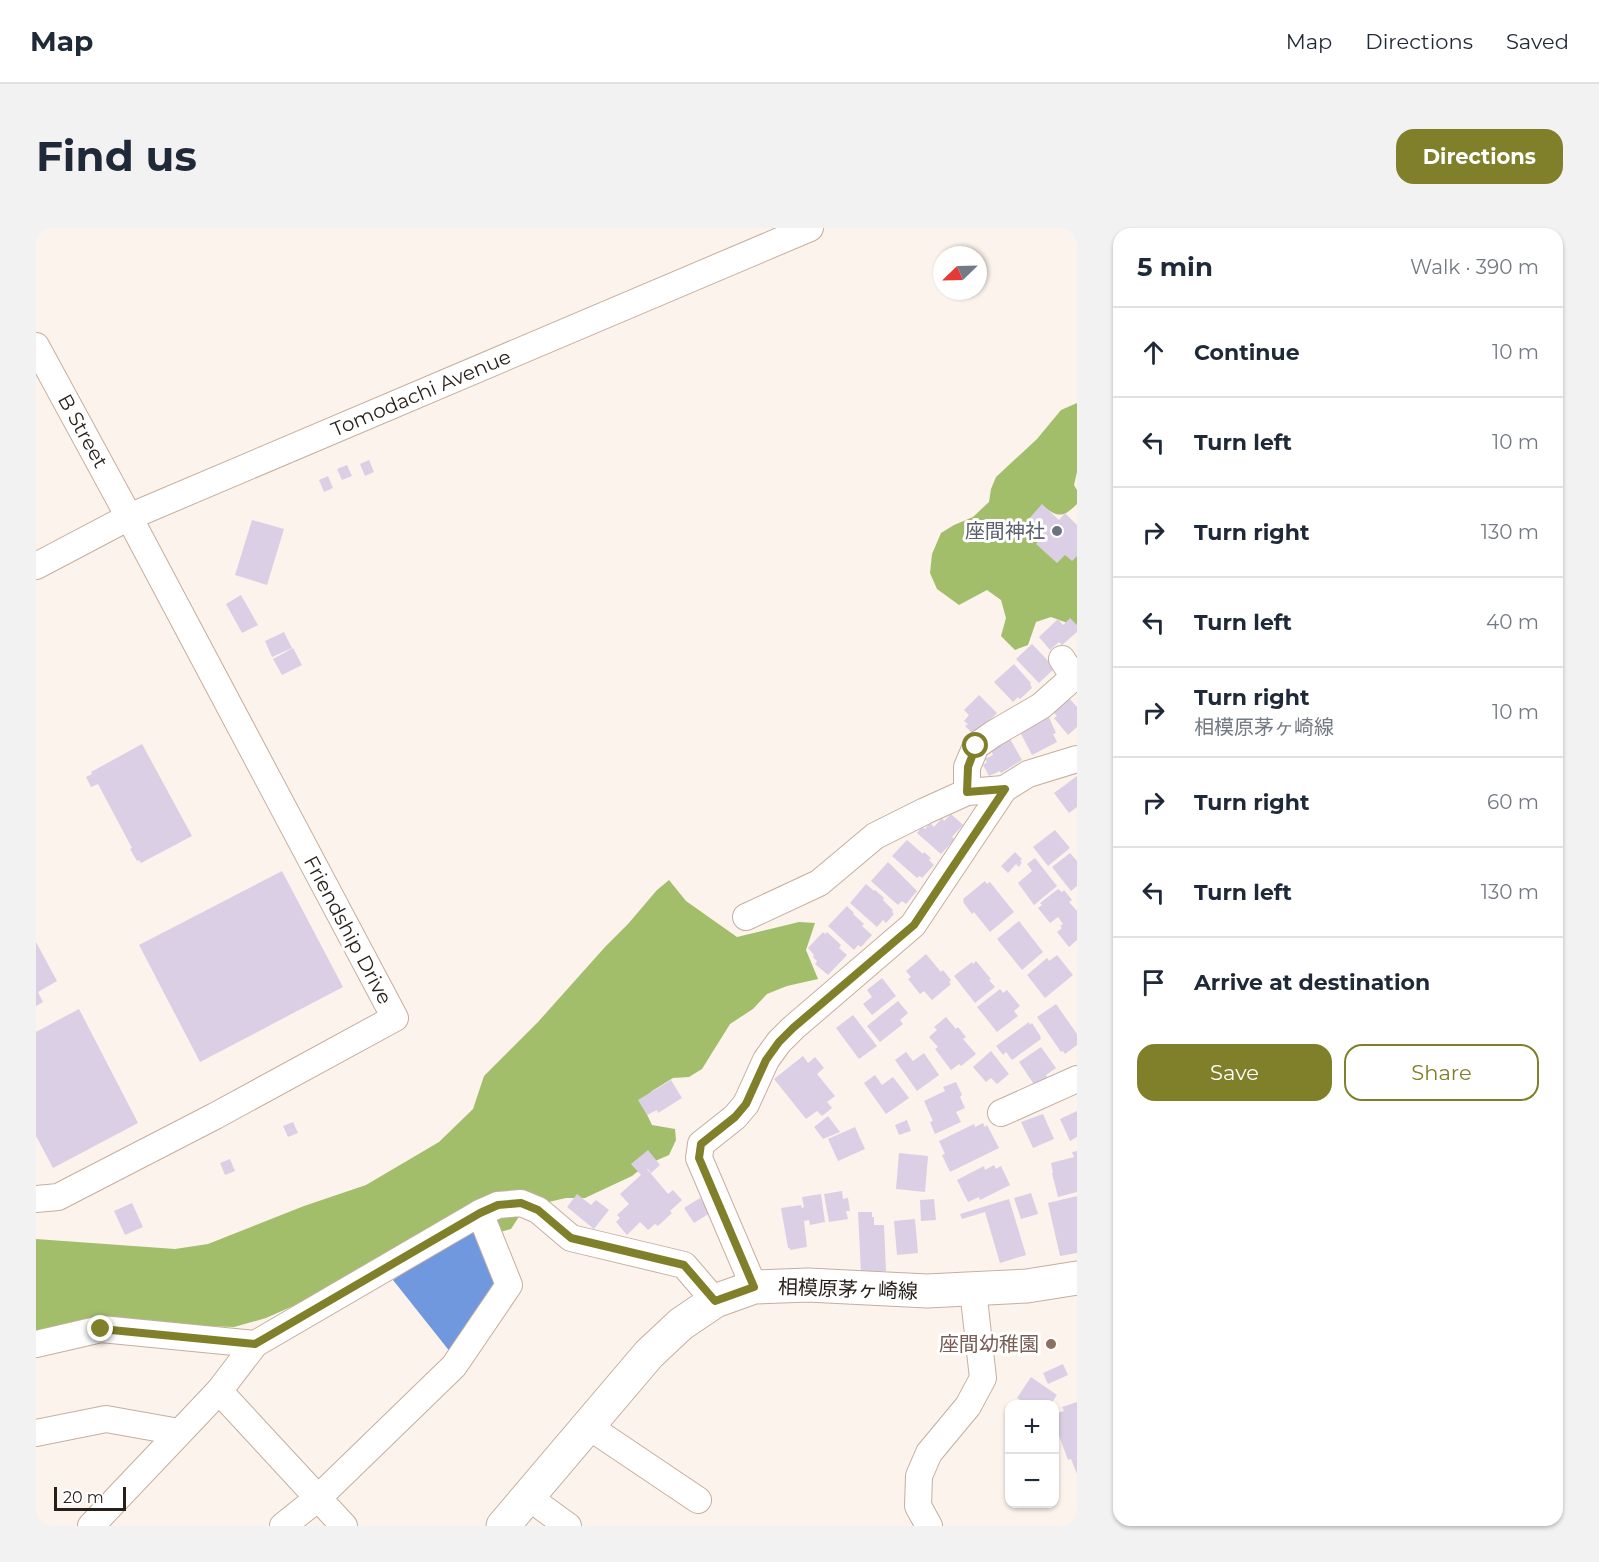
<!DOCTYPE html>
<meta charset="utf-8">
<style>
body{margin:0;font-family:Montserrat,"Noto Sans JP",sans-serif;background:#f2f2f3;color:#1f2937}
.controls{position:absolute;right:18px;bottom:18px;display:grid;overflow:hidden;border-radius:12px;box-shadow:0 2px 4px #0004}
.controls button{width:54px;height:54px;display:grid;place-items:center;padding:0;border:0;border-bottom:2px solid #e0e1e3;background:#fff;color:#1f2937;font:30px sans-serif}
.compass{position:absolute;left:897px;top:18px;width:54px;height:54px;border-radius:50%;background:#fff;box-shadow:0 2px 4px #0004;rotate:247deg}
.scale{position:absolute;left:18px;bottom:15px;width:72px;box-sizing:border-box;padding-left:6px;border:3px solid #271f19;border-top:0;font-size:16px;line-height:21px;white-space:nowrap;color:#271f19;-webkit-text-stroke:4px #fff;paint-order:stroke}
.stop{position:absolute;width:18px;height:18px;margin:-14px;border:4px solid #7f8029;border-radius:50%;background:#fff}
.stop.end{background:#7f8029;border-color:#fff;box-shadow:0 2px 6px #0008}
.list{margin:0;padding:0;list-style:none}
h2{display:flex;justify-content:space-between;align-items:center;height:78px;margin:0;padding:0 24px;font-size:26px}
h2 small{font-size:20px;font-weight:400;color:#747a83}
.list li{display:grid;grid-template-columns:39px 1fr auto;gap:18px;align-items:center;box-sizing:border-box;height:90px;padding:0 24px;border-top:2px solid #e0e1e3}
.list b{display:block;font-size:22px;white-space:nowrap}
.list p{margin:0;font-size:20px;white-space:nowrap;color:#747a83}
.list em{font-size:20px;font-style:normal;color:#747a83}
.actions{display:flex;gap:12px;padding:18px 24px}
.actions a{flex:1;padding:14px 0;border:2px solid #7f8029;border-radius:18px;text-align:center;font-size:21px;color:#7f8029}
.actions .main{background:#7f8029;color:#fff}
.icon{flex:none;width:33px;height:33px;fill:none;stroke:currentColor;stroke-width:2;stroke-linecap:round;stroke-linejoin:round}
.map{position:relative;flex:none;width:1041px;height:1298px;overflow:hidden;border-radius:18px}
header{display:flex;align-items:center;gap:36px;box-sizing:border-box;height:84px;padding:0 30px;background:#fff;border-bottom:2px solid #e0e1e3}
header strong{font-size:28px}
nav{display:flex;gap:33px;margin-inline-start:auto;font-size:21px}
.intro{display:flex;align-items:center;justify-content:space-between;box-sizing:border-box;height:144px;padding:0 36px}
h1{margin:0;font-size:42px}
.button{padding:15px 27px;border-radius:18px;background:#7f8029;color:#fff;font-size:21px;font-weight:700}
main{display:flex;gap:36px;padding:0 36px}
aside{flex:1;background:#fff;border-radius:18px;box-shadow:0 2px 4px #0004}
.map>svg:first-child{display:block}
.forest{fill:#a2be6a}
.water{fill:#7098df}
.building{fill:#dbcfe6}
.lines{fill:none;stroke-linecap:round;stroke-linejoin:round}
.minor-casing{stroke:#c5ae9f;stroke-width:28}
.major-casing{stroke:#c5ae9f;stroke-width:35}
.minor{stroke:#fff;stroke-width:26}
.major{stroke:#fff;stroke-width:33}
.route{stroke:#7f8029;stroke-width:8}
.worship-dot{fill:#6b7280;stroke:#fff;stroke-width:2}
.education-dot{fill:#8d6e63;stroke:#fff;stroke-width:2}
.labels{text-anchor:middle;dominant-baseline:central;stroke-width:6;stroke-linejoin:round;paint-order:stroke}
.street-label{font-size:20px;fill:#271f19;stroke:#fff}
.worship-label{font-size:20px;fill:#5b616d;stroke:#fff;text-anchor:end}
.education-label{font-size:20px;fill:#785e54;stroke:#fff;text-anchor:end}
</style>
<header>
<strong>Map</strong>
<nav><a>Map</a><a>Directions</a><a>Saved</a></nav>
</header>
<div class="intro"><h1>Find us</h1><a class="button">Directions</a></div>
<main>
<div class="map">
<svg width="1041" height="1298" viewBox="0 0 1041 1298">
<rect width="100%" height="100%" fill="#fcf3ec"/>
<g class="forest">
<path d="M1041,175V244L1038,257L1041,262V276C1028,289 1023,290 1008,279L1041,319V402L1037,397L1015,389L1000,394L992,417L979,422L965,408L970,390L965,372L951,362L923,377L901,361L894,345L896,326L905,305L918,297L937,289L953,274L955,261L960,249L1001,211L1025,182Z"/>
<polygon points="633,652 650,673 701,709 763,694 779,695 770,722 782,751 751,758 731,766 717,781 694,796 666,841 653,849 637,850 616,863 605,874 616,897 639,901 640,912 633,927 610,937 596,948 549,970 530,970 508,975 486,984 475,1001 326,1042 257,1078 230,1090 198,1099 85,1095 0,1107 0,1011 139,1021 172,1016 268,978 330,957 403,914 437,881 448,848 502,794 569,719 592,696 621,662"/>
</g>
<polygon class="water" points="441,997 463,1055 415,1125 357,1052"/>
<g class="building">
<polygon points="333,232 338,244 329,248 324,236"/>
<polygon points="311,237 316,248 306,252 301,241"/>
<polygon points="292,248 297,260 288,264 283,252"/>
<polygon points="1006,276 1023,292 1029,285 1041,297 1041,328 1036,333 1029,327 1021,335 1000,316 1007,308 991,293"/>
<polygon points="216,292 248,301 231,357 199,347"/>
<polygon points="205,367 222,397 206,405 190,376"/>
<polygon points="1034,390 1041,397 1041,404 1026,417 1023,414 1014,422 1003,409 1022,391 1027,397"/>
<polygon points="248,404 256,420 236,429 229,413"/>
<polygon points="996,416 1019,440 1003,455 980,431"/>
<polygon points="257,420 266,437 246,447 237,431"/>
<polygon points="978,436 995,455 994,456 996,460 984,471 982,469 977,474 958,454"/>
<polygon points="943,467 961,485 948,498 946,496 937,506 929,498 932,496 928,493 933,487 928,482"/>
<polygon points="1033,470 1041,479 1041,499 1032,507 1018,490 1021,488 1017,484"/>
<polygon points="1012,487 1020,505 1017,506 1021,514 996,527 983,502"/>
<polygon points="973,509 986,532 965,545 964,543 953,548 947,537 951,534 949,531 957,527 955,522 963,518 961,515"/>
<polygon points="106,516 156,608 105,635 103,632 101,633 94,621 96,620 62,556 55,559 50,549 56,546 55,544"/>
<polygon points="1041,548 1041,579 1033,585 1018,565"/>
<polygon points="915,586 927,597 916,609 919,611 905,626 881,605 886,599 889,601 894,595 898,599 906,590 908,593"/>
<polygon points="1019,602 1034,620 1012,638 997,619"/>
<polygon points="871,612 887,626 888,624 895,630 893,632 898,637 886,650 884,648 881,650 856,628"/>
<polygon points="979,624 986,631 984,633 986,634 983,639 980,636 972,645 965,638"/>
<polygon points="1034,625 1041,633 1041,658 1035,663 1016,639"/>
<polygon points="999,630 1021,658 998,677 982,655 996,643 991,636"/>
<polygon points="852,634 881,663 870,676 866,673 862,677 835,653"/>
<polygon points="246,643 307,759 164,834 103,717"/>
<polygon points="949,653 951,656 954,654 978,684 954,704 938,684 936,686 927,674 928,673 927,671"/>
<polygon points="830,656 838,663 839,662 848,670 847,672 857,682 856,684 858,686 850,695 847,692 841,699 814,675"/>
<polygon points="1022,661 1026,664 1028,662 1036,672 1033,674 1041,683 1041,712 1033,719 1021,704 1026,700 1024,698 1027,696 1022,689 1014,695 1002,680 1006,677 1004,675"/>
<polygon points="811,678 818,685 817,686 828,696 826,698 836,707 825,719 822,717 818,722 792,698"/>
<polygon points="983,693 1007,724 986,742 961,711"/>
<polygon points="787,704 789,706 791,704 805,717 803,720 811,727 792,747 779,736 781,733 777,729 778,727 772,720"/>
<polygon points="0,714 21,753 2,764 7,774 0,778"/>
<polygon points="890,726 905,744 907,742 915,752 913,754 915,756 896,772 888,763 884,766 872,751 875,749 870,743"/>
<polygon points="1021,727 1037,747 1009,770 991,747 1011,730 1013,733"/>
<polygon points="940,733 955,751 953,752 959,759 939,775 918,748 936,734 937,736"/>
<polygon points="846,750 860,768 836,787 827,776 836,769 831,762"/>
<polygon points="964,761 967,765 971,762 984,778 978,783 982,788 961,804 941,779"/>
<polygon points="862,773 872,785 864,792 867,796 844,814 831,798"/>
<polygon points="1020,776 1041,806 1041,817 1029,826 1027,823 1025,824 1001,789"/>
<polygon points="43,781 102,895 17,940 0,908 0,804"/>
<polygon points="817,787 841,818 823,831 800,800"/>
<polygon points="910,789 920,801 922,799 930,809 927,811 940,826 925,838 923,836 915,842 899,821 902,819 893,809 901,802 898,799"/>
<polygon points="993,794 994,797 996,795 1005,809 1004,809 1005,811 976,832 970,824 967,827 960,818"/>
<polygon points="1005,819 1020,840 1010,847 1011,849 999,858 983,834"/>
<polygon points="955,823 973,846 961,856 955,850 950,854 937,839"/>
<polygon points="870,824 877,833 888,825 903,847 881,863 859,832"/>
<polygon points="767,828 772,835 779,829 788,840 781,846 799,868 791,874 796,880 786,888 781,883 770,891 738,851"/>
<polygon points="839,847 846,857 857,849 873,870 850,886 828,855"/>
<polygon points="635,852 646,870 622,885 621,882 611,887 602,872"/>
<polygon points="920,854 926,867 924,869 929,880 920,884 925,894 899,906 894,894 897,893 888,873 909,863 907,859"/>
<polygon points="1041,883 1041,909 1034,913 1024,891"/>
<polygon points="1007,886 1018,911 997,920 985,894"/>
<polygon points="792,888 804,904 787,911 778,899"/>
<polygon points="871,892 875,903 863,907 859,897"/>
<polygon points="257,894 262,905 252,909 247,898"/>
<polygon points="947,895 949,899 951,897 963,920 914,944 906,927 909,926 903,913 938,896 939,899"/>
<polygon points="819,899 829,921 802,933 792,911"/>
<polygon points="612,922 624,937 615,945 612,941 611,941 632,966 637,962 646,972 634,983 636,985 622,998 619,996 612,1002 604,994 591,1007 580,994 584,990 581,987 593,976 584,966 605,947 595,936"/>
<polygon points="1041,923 1041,964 1022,969 1016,945 1017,945 1015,935 1038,929 1036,924"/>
<polygon points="863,925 892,928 889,964 860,961"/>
<polygon points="194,931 199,943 189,947 184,935"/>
<polygon points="958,937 960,941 965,938 974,957 944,972 943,969 932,974 921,952 948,938 949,942"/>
<polygon points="806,963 807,971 812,970 814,983 810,983 812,991 793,994 788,966"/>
<polygon points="995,965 1002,986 985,991 978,970"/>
<polygon points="541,966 555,977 560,972 573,982 558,1001 531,979"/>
<polygon points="785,966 789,994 774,997 773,992 768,993 771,1019 754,1022 754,1020 752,1020 745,980 765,977 766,980 768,979 766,969"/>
<polygon points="1041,968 1041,1025 1024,1028 1012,975"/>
<polygon points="664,970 674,985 658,995 648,980"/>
<polygon points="898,971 900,992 885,993 884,972"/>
<polygon points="973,971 990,1027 964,1035 949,984 926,991 924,986"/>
<polygon points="96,975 107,999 89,1007 78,983"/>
<polygon points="822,984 836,984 836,989 838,989 838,997 848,997 850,1043 825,1044"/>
<polygon points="879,991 882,1025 861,1027 858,993"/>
<polygon points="1027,1136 1032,1147 1012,1156 1007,1145"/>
<polygon points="995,1149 1021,1167 1015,1176 991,1176 981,1170"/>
<polygon points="1041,1174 1041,1246 1035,1231 1032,1232 1018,1194 1018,1186 1028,1183 1026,1179"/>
</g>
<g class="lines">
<defs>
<g id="minor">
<polyline points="0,118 93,289 359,790 179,888 22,969 0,971"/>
<polyline points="0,338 93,289 774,0"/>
<polyline points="931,564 931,539 940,518 957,506 1005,478 1031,455 1037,448 1026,431"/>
<polyline points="710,689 783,655 839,608 889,583 931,564 968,561"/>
<polyline points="965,885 1041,851"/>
<polyline points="718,1059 663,930 665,916 699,889 710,876 730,832 743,814 757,800 877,697 968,561 992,546 1041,531"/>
<polyline points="0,1116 65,1101 219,1116"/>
<polyline points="183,1163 308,1298"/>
<polyline points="552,1198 662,1272"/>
<polyline points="0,1205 70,1191 143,1204"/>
<polyline points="492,1269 532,1298"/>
<polyline points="55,1298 183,1163 219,1116 444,985 462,977 485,975 502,982 535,1010 648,1037 679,1073"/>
<polyline points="247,1298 282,1270 418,1138 473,1057 444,985"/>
<polyline points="893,1298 882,1278 883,1248 893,1225 932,1178 947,1150 937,1062"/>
</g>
<polyline id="major" points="467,1298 613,1126 645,1096 679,1073 718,1059 772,1057 891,1063 991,1058 1041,1050"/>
</defs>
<use href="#minor" class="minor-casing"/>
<use href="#major" class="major-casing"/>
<use href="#minor" class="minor"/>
<use href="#major" class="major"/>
</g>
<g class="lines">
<polyline class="route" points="65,1101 219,1116 444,985 462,977 485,975 502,982 535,1010 648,1037 679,1073 718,1059 663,930 665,916 699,889 710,876 730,832 743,814 757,800 878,697 969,561 931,564 932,539 940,518"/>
</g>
<circle class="worship-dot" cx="1021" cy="303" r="6"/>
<circle class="education-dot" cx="1015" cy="1116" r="6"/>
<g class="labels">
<g class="street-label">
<text transform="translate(385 165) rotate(-23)">Tomodachi Avenue</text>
<text transform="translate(47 203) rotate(61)">B Street</text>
<text transform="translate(312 702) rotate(62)">Friendship Drive</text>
<text transform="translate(812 1061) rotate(2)">相模原茅ヶ崎線</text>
</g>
<g class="worship-label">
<text x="1009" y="303">座間神社</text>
</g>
<g class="education-label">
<text x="1003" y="1116">座間幼稚園</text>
</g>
</g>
</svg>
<div class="controls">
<button>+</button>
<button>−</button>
</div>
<svg class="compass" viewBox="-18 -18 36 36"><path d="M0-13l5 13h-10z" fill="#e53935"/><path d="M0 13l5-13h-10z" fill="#747a83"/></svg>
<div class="scale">20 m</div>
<div class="stop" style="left:940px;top:518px"></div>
<div class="stop end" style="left:65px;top:1101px"></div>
</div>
<aside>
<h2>5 min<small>Walk · 390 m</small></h2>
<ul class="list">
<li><svg class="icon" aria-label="ahead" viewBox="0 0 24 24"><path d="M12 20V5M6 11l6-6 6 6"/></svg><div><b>Continue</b></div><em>10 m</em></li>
<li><svg class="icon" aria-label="left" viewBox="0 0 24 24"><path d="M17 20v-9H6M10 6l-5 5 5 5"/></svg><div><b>Turn left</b></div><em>10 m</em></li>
<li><svg class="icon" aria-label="right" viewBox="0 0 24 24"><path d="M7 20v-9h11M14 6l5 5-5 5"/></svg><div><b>Turn right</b></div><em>130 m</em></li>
<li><svg class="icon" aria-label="left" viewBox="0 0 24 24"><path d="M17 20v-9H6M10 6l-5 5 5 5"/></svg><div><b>Turn left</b></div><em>40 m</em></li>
<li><svg class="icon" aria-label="right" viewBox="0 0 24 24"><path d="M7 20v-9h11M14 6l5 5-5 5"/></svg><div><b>Turn right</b><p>相模原茅ヶ崎線</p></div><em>10 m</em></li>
<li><svg class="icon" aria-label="right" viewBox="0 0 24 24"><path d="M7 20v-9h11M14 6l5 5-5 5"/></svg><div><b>Turn right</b></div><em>60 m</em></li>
<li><svg class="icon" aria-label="left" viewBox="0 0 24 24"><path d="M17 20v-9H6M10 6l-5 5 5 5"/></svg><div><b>Turn left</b></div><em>130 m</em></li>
<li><svg class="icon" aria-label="arrive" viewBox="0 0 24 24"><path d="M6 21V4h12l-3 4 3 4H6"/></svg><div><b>Arrive at destination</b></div></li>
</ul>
<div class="actions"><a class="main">Save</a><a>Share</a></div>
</aside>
</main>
